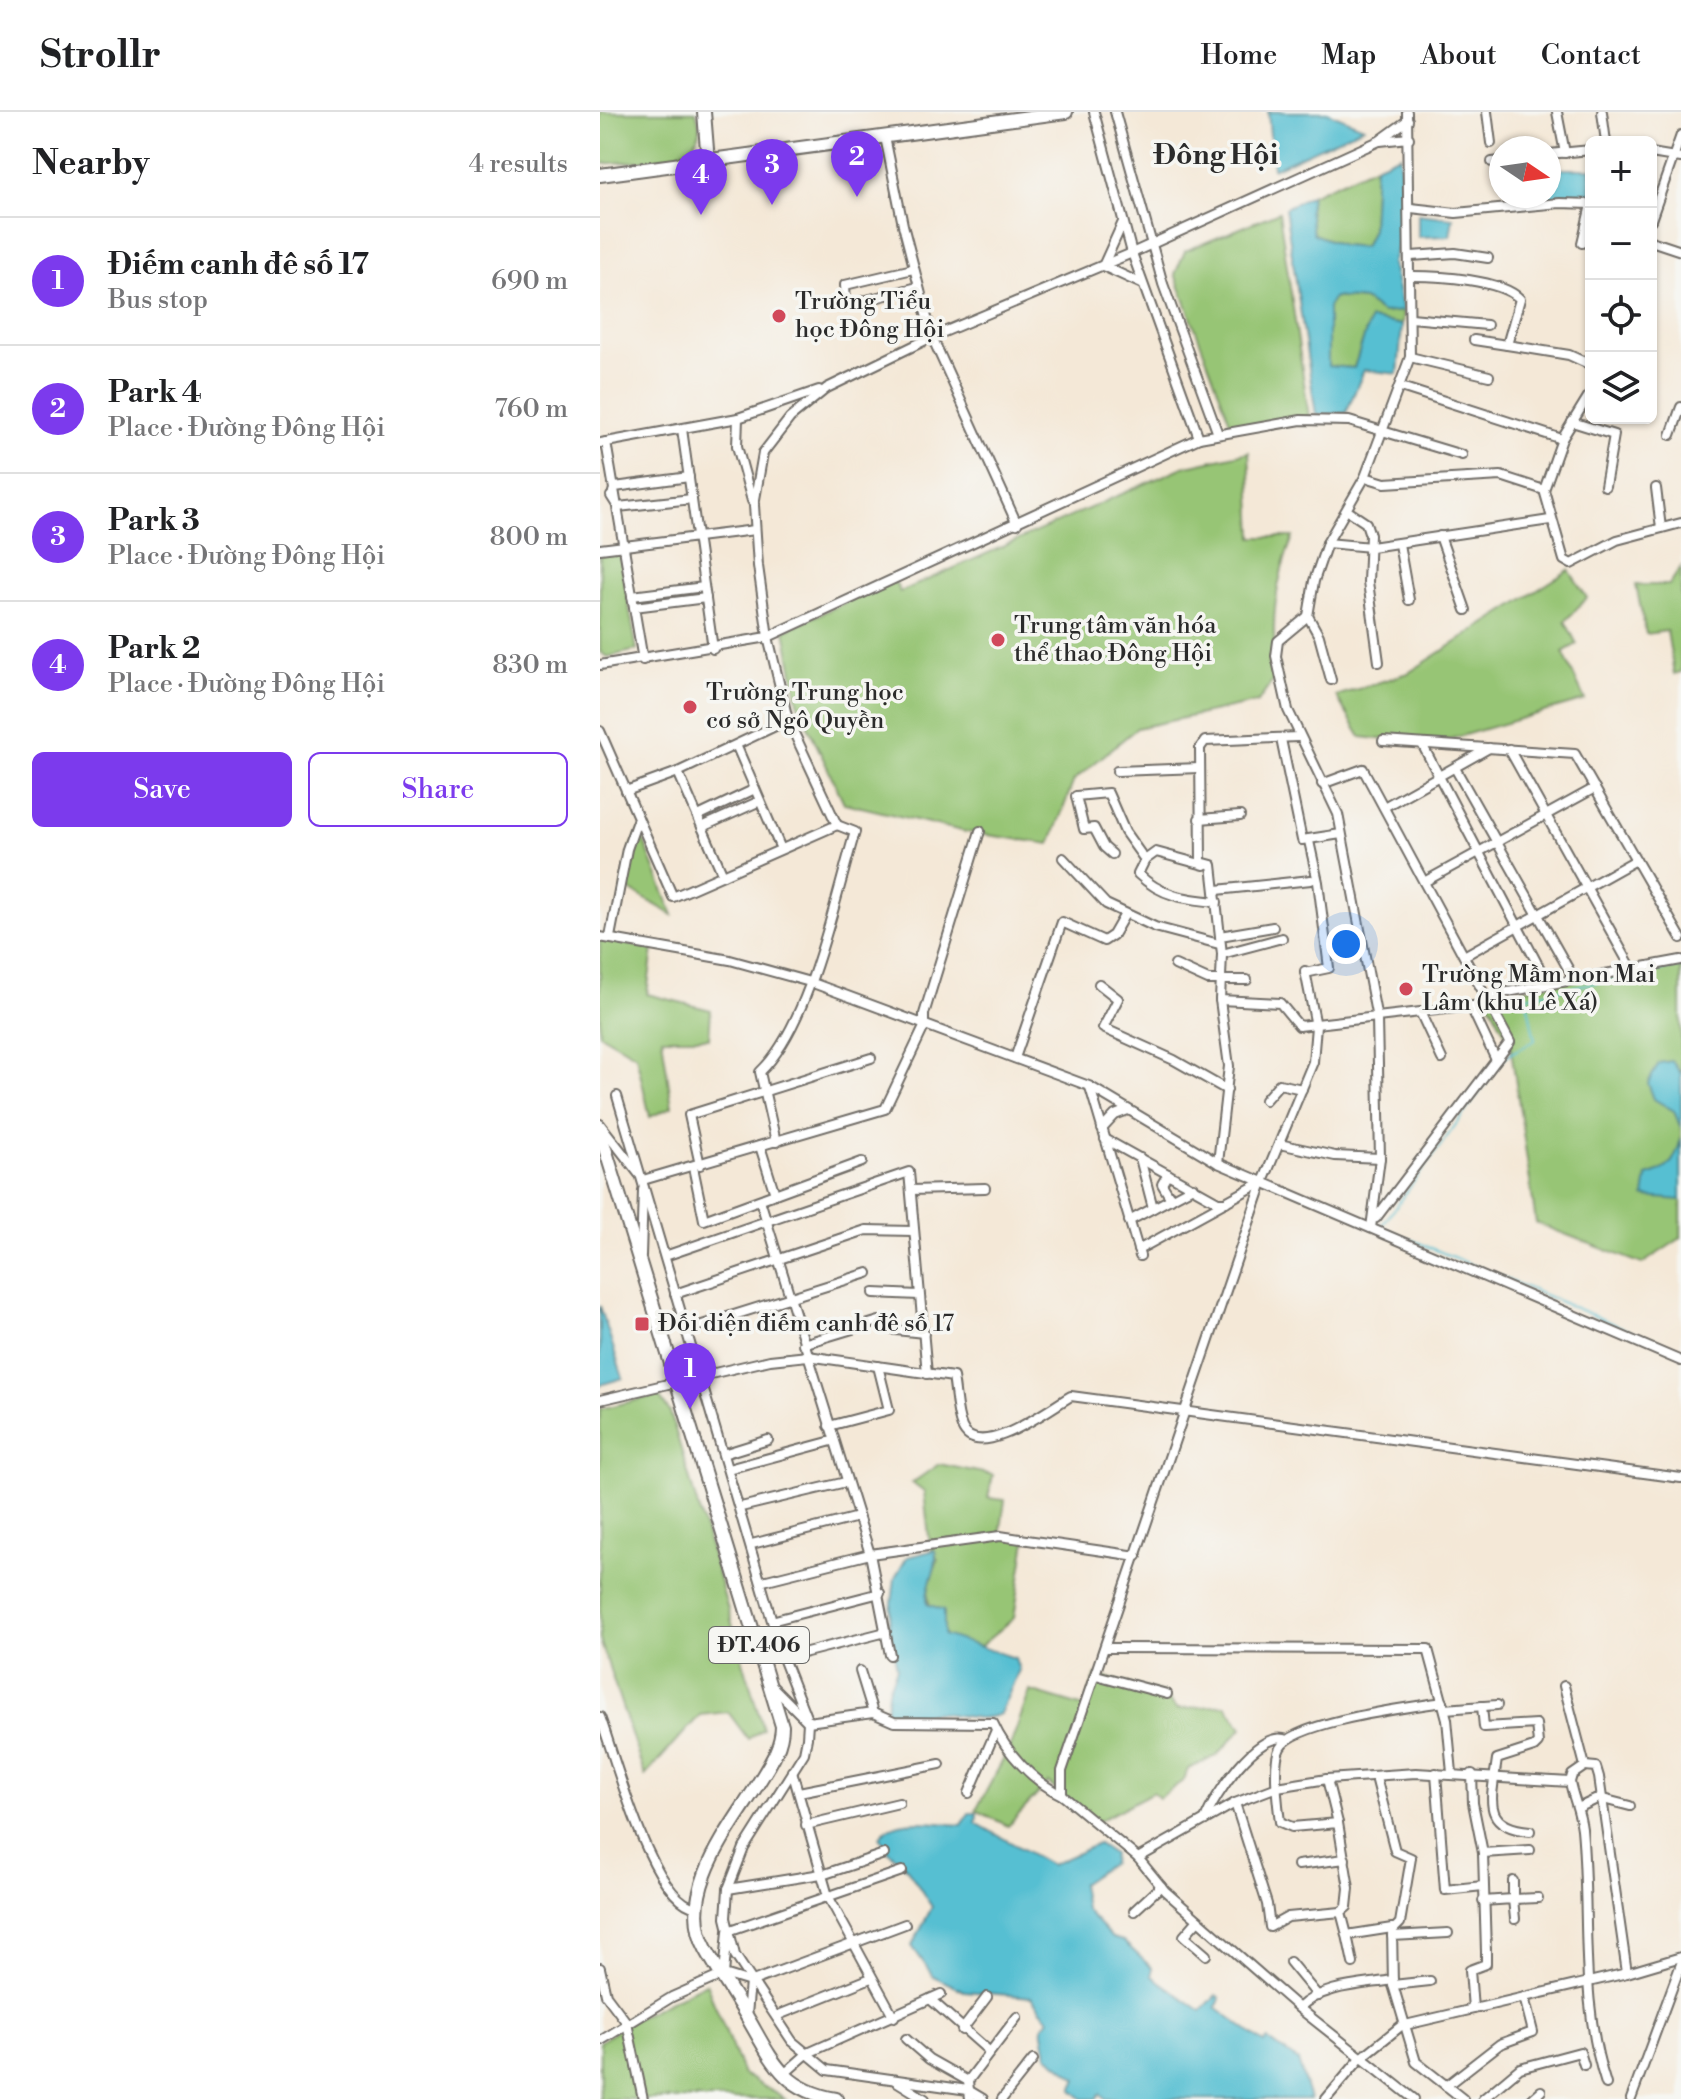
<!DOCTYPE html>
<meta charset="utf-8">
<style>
body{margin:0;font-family:"Libre Bodoni",serif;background:#f2f2f2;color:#202124}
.controls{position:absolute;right:24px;top:24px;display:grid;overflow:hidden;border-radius:12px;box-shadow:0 2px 6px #0004}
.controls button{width:72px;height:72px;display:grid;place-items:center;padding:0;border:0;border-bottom:2px solid #e0e0e0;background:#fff;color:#202124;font:40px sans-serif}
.compass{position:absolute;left:889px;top:24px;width:72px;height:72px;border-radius:50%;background:#fff;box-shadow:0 2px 6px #0004;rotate:103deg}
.you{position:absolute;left:746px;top:832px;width:28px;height:28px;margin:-20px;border:6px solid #fff;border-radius:50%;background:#1a73e8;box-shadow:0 0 0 12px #1a73e833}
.badge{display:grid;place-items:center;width:52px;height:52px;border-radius:50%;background:#7c3aed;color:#fff;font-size:26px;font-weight:700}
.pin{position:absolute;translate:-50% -66px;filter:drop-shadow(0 2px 4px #0008)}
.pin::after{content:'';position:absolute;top:42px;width:28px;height:24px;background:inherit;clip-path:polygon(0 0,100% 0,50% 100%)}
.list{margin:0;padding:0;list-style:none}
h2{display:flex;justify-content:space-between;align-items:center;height:104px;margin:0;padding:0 32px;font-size:34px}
h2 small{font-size:26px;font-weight:400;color:#757577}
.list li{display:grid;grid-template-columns:52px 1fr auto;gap:24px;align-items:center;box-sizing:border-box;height:128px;padding:0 32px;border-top:2px solid #e0e0e0}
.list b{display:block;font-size:30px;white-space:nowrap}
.list p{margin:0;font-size:26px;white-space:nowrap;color:#757577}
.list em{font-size:26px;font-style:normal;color:#757577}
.actions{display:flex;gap:16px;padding:24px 32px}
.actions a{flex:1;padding:18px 0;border:2px solid #7c3aed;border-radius:12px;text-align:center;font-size:28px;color:#7c3aed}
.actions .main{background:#7c3aed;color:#fff}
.icon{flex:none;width:44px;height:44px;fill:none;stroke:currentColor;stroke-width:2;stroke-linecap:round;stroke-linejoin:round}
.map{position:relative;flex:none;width:1081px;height:1987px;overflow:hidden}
header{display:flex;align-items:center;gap:48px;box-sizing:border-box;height:112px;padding:0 40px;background:#fff;border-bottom:2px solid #e0e0e0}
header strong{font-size:38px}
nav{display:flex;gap:44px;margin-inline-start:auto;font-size:28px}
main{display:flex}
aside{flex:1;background:#fff}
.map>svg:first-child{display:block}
.green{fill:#97c574;stroke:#617850;stroke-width:2}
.water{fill:#56bfd2;stroke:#40757e;stroke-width:2}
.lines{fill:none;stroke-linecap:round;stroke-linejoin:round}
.stream{stroke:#56bfd2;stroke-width:2}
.street-casing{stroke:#716d67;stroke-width:12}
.secondary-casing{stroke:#716d67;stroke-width:16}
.primary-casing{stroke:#716d67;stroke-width:16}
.street{stroke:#fff;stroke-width:8}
.secondary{stroke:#fff;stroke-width:12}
.primary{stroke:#fff;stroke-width:12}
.poi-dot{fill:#d1495b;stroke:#f6f6f2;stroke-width:3}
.labels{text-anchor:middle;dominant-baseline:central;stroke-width:7;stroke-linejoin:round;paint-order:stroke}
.shield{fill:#f6f6f2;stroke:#686867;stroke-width:2}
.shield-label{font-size:22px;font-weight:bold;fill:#2b2b2b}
.poi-label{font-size:24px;fill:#2b2b2b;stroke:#f6f6f2;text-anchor:start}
.quarter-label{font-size:28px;font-weight:bold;fill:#2b2b2b;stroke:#f6f6f2}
</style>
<header>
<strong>Strollr</strong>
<nav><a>Home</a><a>Map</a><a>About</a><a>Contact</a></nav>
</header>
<main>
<aside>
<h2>Nearby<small>4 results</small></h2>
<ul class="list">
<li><span class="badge">1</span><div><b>Điếm canh đê số 17</b><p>Bus stop</p></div><em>690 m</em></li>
<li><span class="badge">2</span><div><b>Park 4</b><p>Place · Đường Đông Hội</p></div><em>760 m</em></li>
<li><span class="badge">3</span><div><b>Park 3</b><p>Place · Đường Đông Hội</p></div><em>800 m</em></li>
<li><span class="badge">4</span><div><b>Park 2</b><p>Place · Đường Đông Hội</p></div><em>830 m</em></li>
</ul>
<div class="actions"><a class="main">Save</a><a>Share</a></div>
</aside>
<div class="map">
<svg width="1081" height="1987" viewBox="0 0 1081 1987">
<rect width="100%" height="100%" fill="#f6f6f2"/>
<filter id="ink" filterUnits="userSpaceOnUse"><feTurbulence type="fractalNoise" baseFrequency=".0125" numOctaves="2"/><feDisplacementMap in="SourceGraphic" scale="16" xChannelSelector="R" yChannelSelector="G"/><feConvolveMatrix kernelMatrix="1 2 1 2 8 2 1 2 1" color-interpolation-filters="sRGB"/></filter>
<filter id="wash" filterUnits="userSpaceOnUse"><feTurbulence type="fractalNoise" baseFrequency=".006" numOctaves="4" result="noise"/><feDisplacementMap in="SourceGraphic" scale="32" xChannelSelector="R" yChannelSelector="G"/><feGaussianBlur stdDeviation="1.8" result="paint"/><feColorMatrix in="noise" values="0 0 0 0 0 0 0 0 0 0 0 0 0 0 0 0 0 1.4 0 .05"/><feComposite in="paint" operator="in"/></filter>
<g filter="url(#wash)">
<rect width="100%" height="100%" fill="#f4e8d7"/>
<g class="green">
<path d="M0,0H96C117,54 33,48 0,52Z"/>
<polygon points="775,54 772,117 764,135 742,133 713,122 709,98 711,83"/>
<polygon points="679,100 709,305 632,315 575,162 585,139"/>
<polygon points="733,185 764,188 782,201 803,199 802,213 770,207 754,256 728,254 728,194"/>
<path d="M649,340L653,425H693C676,465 668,518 679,560L658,590L537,616L474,668L450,732L366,720L244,691L199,595L185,518L294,468L300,480L583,355Z"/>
<polygon points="19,439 37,538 7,545 0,540 0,442"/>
<polygon points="1081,455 1081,560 1074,562 1067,519 1046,522 1036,473 1069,473"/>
<polygon points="969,458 987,486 965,509 977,532 963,540 985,588 847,628 822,632 761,625 736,584 808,561"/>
<polygon points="40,719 73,803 23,774 31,735"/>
<polygon points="0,827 53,837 47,882 111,898 109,926 62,926 72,995 50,1005 36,943 0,922"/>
<polygon points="1081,848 1081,1126 1042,1152 936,1111 910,930 886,884"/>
<polygon points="58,1283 70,1300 163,1617 148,1627 128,1600 100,1603 45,1664 0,1528 0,1297"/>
<path d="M339,1352L393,1363L388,1386L405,1388L400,1424L426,1428L414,1506L378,1536L344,1523C326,1489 322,1484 338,1448L330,1434L324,1380L312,1371Z"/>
<polygon points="496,1563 563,1581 577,1597 626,1593 642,1616 617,1644 588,1657 584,1668 559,1686 553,1680 495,1711 448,1671 408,1714 376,1698 409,1637 430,1579 484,1595"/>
<polygon points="106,1871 143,1962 185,1987 0,1987 0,1930 27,1911"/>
</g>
<g class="water">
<polygon points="668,0 727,0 764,15 673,57"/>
<polygon points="800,43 802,118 792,151 803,199 782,201 764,188 734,185 728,195 728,254 754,256 770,207 802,213 798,262 764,258 746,301 716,303 685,96 711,83 709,98 713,122 742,133 764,135 772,117 775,54"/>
<polygon points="949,57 991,57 991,86 980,81 973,87 906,87 906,84 949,84"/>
<polygon points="818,102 853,106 850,124 818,125"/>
<polygon points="1072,949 1081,962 1081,1016 1074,999 1054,987 1048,971 1059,951"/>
<path d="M1081,1027V1088L1044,1085L1047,1064C1070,1058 1075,1049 1081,1027Z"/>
<polygon points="0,1194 23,1266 0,1273"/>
<path d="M335,1438C340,1457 325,1472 327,1492L344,1498V1523L415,1546L419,1558L400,1602C370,1615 340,1590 312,1607L286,1602L288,1578L297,1556L289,1516L295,1466L307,1445Z"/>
<path d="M369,1701H377L376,1711L451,1753L498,1732L513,1742L512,1751L481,1772L485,1797L512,1826L523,1829L552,1856V1864L601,1899L616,1883L620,1886L616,1895L664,1931L668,1928L698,1949L710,1987H506L500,1982L496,1987H483L472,1978L477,1967L447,1943L442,1916L449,1907L431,1885L364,1879L333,1864L312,1834L332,1795L306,1755L288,1739L280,1725C294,1702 339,1712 362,1713Z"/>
</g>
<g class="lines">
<polyline class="stream" points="1081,854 926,884 935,928 906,944 781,1115 1081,1240"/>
</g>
</g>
<g filter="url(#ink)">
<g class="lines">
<defs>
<g id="street">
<polyline points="494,0 532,141 599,326"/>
<polyline points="515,0 563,172 618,322"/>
<polyline points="887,0 891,31"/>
<polyline points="957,0 965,41"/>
<polyline points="1002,0 1006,30"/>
<polyline points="285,25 303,113 332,225 417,412"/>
<polyline points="780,29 809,26"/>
<polyline points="1051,41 1081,46"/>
<polyline points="949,42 991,38"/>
<polyline points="892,50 901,49"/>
<polyline points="811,96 856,101 960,91 991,92"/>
<polyline points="1051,108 1081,23"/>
<polyline points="523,110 503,154 542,172"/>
<polyline points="1051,129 1081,139"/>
<polyline points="982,131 991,93"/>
<polyline points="811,144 855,141 888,146"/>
<polyline points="313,157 245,173 246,190 251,192 318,175"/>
<path d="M812,164C839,164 900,167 920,187L907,233L969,243L991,253"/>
<polyline points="811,206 887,213"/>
<polyline points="874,228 907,233"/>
<polyline points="810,245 889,264"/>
<polyline points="801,275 962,327"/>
<polyline points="991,280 962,327 944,378 964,448 971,452 1017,428 1081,411"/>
<polyline points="972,310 1014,323 1005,374"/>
<polyline points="82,317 113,537"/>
<polyline points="1071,323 1081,295"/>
<polyline points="6,330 43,548"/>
<polyline points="1,331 138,306"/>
<polyline points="765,365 785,371 901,364 944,378"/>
<polyline points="1056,376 1061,416"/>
<polyline points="13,380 15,375 89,365"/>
<polyline points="11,384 18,395 92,387"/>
<polyline points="152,389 137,334 138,306 219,278"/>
<polyline points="748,399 766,411 770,423 768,470 779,550"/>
<polyline points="840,424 866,498"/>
<polyline points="727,431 771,435 950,408"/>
<polyline points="799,432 809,488"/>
<polyline points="0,437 155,418"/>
<polyline points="32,484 104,475"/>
<polyline points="34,495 106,486"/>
<polyline points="708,504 678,529 676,544 688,598 738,702 777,907 780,1046 771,1116"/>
<polyline points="0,553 168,525 599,326 701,308 749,309 862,343"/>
<polyline points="731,568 719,524 708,504 714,469 727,431 765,365 810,245 807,0"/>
<polyline points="0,619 73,785 237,713 188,608 168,525 158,454 154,393 163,341 190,306 227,276 332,225 532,141 779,29 808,8"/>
<polyline points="681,627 702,728 741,722"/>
<polyline points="783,629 975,642 1081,826"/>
<polyline points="822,632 948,872"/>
<polyline points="137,635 181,737"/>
<polyline points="909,637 1032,857"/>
<polyline points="855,656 974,867"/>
<polyline points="517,659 600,656"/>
<polyline points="78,660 123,763"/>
<polyline points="722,672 763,657 910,930 776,1106"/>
<polyline points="26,679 78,660 188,608"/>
<polyline points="784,695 889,636"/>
<polyline points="98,704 155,677"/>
<polyline points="599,707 640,704"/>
<polyline points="102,715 160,689"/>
<polyline points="512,742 504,735 494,716 484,717 476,684 508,681 525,720 545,748"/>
<polyline points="463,746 506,792 555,815 619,832"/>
<path d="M604,753L556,740L545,748L538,762C562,785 586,787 617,790"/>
<polyline points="824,770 995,676"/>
<polyline points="617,778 711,768"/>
<polyline points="620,824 673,815"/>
<polyline points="0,825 130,848 210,870 489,974 618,1051 1081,1249"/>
<polyline points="10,825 27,737 38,706"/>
<polyline points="622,842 682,826"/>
<polyline points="864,844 1036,748"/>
<polyline points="575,853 608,868 647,868"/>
<polyline points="705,859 716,914 713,950 663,1070 462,1659 462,1683 538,1746 565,1779 699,1896 814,1987"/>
<polyline points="705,861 729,856 718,770 709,729"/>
<polyline points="499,872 518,887 503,916 574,948 627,978"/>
<polyline points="886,884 1081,848"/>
<polyline points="620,888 680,891 699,914 890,892"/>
<polyline points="871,895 896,948"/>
<polyline points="821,902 842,947"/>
<polyline points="415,946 462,810 504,829 513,823 525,802"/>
<polyline points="490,975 540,1144"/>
<polyline points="17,984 183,1546 208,1610 207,1626 204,1641 144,1736 128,1777 126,1806 135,1843 192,1929 227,1958 368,1978 383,1987"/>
<polyline points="665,988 679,972 702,977"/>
<polyline points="0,1012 39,1062"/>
<polyline points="502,1017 515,1003 528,998"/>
<polyline points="505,1027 618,1090 626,1090"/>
<path d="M176,1030L160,960C210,913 235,786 255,720L237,713"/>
<polyline points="679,1032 735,1044 780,1046"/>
<polyline points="160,1034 175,1082"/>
<polyline points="540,1046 553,1096"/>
<polyline points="618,1051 629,954 620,888 622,842 612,753 601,750 600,636 605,629 698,625"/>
<polyline points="100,1053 89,1003 271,946"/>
<polyline points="93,1055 104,1108 262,1050"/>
<polyline points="568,1062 562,1072 571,1087"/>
<polyline points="43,1068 285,997 324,915 324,902 380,719"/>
<polyline points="311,1078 385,1076"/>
<polyline points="160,1088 270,1442 290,1543"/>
<polyline points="529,1109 593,1075"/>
<polyline points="538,1138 662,1070"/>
<polyline points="41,1144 43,1078"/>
<polyline points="65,1144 309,1060 327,1262"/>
<polyline points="274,1181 319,1183"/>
<polyline points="75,1182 266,1118 313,1119"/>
<polyline points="287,1217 324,1221"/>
<polyline points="86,1218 268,1161"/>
<polyline points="203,1232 279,1209"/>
<path d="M0,1288L170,1248L208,1244L353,1265C356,1281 356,1301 362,1315C377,1352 450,1296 471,1284L1081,1366"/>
<polyline points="229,1314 289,1298 278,1254"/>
<polyline points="123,1342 168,1328"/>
<polyline points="128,1357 232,1329"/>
<polyline points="141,1395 246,1370"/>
<polyline points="152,1432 258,1405"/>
<polyline points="163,1469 270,1442 400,1424 537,1444"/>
<polyline points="175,1508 280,1481"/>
<polyline points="505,1536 828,1537 847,1607 852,1661"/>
<polyline points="183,1546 286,1520"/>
<polyline points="260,1559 273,1601"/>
<polyline points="496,1563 567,1582"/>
<path d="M964,1574L985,1654L972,1663L970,1670C973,1686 980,1700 982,1717C990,1802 979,1889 1006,1972"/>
<path d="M173,1575L208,1610L273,1601L294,1610L393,1611C406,1640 433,1670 462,1683"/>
<path d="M843,1590C813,1595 694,1609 680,1636C672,1650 678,1694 680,1710L692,1715L738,1711L749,1776L747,1795L741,1800L747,1823L792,1816L793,1873L816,1950L863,1987"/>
<path d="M882,1594L884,1615L936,1612L938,1631L934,1635L897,1647C892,1686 880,1715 930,1719"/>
<polyline points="845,1597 897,1593"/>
<path d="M0,1605C15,1644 52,1793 98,1796"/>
<polyline points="985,1654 996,1655 999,1665 1027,1861"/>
<polyline points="192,1659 228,1784 294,1905"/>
<polyline points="836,1661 845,1778 883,1774"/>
<polyline points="872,1662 873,1691 883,1741 886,1840 886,1852 870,1858 873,1897"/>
<polyline points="776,1665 795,1739 811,1746 800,1811 792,1819"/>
<polyline points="727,1667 738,1711"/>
<polyline points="199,1680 340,1652"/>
<polyline points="369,1681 396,1618"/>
<polyline points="635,1691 667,1792 670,1815 688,1805 741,1800"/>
<polyline points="978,1696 999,1686 1030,1694"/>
<path d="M605,1708C614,1684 658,1616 687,1628"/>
<polyline points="206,1713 299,1691"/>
<polyline points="883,1741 930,1738"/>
<polyline points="538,1746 635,1691 677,1675 727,1667 816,1661 970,1670"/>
<polyline points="698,1753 745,1747"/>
<polyline points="222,1763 284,1742"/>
<polyline points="913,1769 913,1787 938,1786"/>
<polyline points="128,1777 221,1762"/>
<polyline points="883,1789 913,1787 915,1807"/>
<polyline points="534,1799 561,1774"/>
<polyline points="598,1808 584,1824 606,1843"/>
<polyline points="747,1823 753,1851"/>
<polyline points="792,1824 848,1821"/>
<polyline points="690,1850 718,1884"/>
<polyline points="0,1856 6,1883 27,1911 43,1987"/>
<polyline points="124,1862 128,1819 302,1759"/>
<polyline points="793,1873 830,1869"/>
<polyline points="330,1887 390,1940"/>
<path d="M699,1896C722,1873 763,1873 793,1868"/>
<polyline points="147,1903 150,1870 305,1812"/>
<polyline points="176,1904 271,1866"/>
<polyline points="362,1918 387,1885"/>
<polyline points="306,1927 329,1947 368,1969"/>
<polyline points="0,1929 72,1885 124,1862 150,1870"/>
<polyline points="183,1963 208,1941 341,1882"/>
<polyline points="296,1969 325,1987"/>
<polyline points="846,1974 900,1932 933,1920 924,1885"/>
<polyline points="370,1987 368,1969 417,1905"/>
<polyline points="402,1987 433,1948"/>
<polyline points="726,1987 760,1947 801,1914 1027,1861 1081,1845"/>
<polyline points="883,1987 920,1956 980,1940 984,1953"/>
<polyline points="932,1987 941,1979"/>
<polyline points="1031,1987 1081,1852"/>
</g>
<g id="secondary">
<polyline points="104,0 108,50"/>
<polyline points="0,63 466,0"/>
</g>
<path id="primary" d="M0,1020L182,1614C182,1637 167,1656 156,1675C129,1718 76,1783 106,1837C119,1861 136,1885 150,1910C174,1952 185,1978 236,1987"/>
</defs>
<use href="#street" class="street-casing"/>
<use href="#secondary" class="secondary-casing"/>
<use href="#primary" class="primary-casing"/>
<use href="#street" class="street"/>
<use href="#secondary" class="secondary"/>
<use href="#primary" class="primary"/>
</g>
</g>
<g class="poi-dot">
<circle cx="179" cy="204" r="8"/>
<circle cx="398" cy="528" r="8"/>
<circle cx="90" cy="595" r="8"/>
<circle cx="806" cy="877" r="8"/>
<rect x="34" y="1204" width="16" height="16" rx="4"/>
</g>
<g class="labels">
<rect class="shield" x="109" y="1515" width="100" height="36" rx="6"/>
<g class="shield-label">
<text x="159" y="1533">ĐT.406</text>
</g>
<g class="poi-label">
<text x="195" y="190">Trường Tiểu<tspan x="195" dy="28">học Đông Hội</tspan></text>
<text x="414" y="514">Trung tâm văn hóa<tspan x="414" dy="28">thể thao Đông Hội</tspan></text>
<text x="106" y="581">Trường Trung học<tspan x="106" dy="28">cơ sở Ngô Quyền</tspan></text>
<text x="822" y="863">Trường Mầm non Mai<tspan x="822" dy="28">Lâm (khu Lê Xá)</tspan></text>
<text x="58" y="1212">Đối diện điếm canh đê số 17</text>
</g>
<g class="quarter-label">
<text x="616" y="43">Đông Hội</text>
</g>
</g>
</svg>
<div class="controls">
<button>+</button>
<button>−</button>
<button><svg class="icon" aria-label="locate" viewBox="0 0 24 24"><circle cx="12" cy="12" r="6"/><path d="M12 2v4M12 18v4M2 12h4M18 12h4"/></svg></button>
<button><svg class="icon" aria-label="layers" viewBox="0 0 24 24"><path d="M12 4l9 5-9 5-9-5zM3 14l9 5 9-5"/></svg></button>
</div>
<svg class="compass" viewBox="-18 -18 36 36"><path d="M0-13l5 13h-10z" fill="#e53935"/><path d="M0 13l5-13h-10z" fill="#757577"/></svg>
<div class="you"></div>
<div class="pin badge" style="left:90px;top:1297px">1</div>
<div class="pin badge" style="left:257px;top:85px">2</div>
<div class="pin badge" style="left:172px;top:93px">3</div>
<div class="pin badge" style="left:101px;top:103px">4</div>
</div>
</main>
